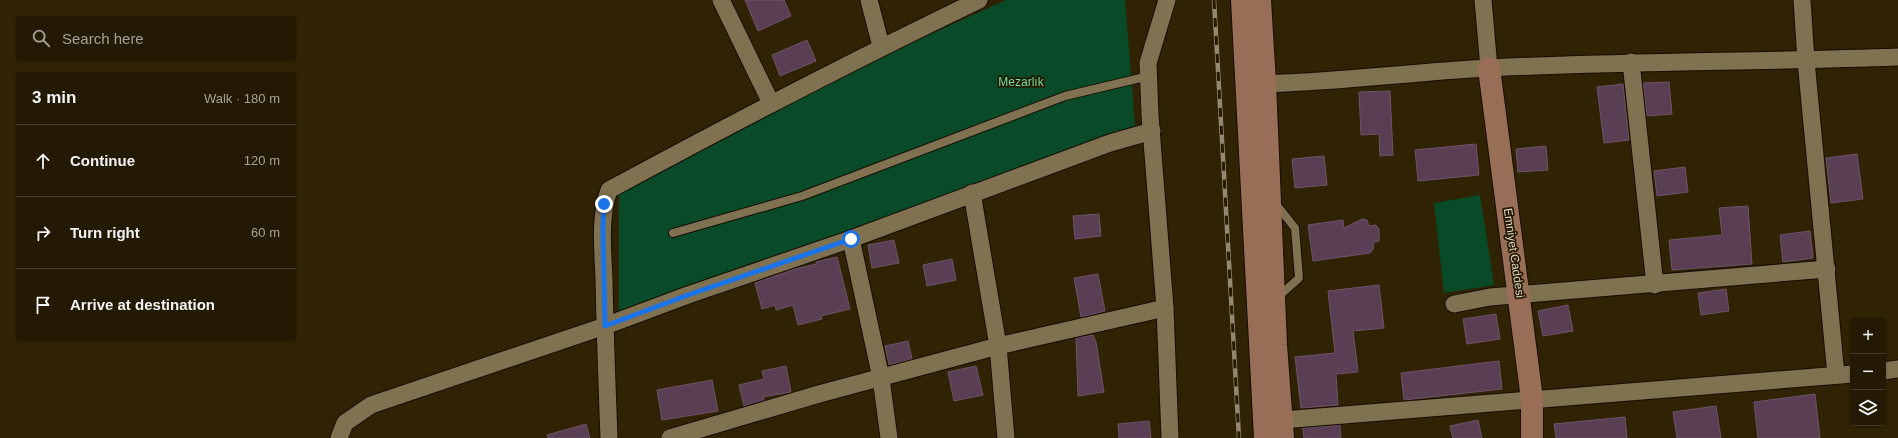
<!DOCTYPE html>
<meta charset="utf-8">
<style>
body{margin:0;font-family:Helvetica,sans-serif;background:#2c230d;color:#f1f3f6}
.controls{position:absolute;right:12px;bottom:12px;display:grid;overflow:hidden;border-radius:4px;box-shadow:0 1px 3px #0004}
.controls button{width:36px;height:36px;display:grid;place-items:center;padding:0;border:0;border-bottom:1px solid #413825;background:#241a03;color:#f1f3f6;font:20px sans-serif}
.stop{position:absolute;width:12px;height:12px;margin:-9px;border:3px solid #1a73e8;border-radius:50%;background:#fff}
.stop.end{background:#1a73e8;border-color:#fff;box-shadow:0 1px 4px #0008}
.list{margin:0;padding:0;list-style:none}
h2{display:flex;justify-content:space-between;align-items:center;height:52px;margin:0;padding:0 16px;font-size:17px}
h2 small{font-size:13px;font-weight:400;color:#a3a19a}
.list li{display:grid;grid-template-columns:26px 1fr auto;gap:12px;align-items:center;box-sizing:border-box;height:72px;padding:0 16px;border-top:1px solid #413825}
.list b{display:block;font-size:15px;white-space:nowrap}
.list em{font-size:13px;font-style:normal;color:#a3a19a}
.icon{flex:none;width:22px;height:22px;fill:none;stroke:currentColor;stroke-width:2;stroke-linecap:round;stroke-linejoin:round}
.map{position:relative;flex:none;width:1898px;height:438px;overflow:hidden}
.search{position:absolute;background:#241a03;box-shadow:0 1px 3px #0004;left:16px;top:16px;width:280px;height:44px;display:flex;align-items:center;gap:10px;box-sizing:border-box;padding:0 14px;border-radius:4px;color:#a3a19a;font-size:15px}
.panel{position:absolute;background:#241a03;box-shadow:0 1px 3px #0004;left:16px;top:72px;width:280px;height:268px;border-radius:4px}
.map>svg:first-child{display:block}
.green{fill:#094a28}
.building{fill:#593e54;stroke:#6e5369}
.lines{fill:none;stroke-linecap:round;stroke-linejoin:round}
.lane-casing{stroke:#160d00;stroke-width:10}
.street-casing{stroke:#160d00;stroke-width:19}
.secondary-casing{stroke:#160d00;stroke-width:24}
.lane{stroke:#807151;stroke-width:8}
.street{stroke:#807151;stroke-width:17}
.secondary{stroke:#996e57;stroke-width:22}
.rail-casing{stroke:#938972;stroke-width:4.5}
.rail{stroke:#261a00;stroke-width:3;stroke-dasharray:9;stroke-linecap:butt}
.route{stroke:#1a73e8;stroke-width:5}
.labels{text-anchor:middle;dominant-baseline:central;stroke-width:3.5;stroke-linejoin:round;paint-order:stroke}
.park-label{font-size:12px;fill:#6fdf9a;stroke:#261a00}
.street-label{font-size:12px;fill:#dfd7c6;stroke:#261a00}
</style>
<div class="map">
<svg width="1898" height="438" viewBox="0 0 1898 438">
<rect width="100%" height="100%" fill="#302304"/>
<g class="green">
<polygon points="1006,0 1125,0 1135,126 619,315 619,193 803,92"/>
<polygon points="1480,195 1494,285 1444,293 1434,203"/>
</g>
<g class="building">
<polygon points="745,0 784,0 791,16 758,31"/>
<polygon points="807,40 816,61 780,76 772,55"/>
<polygon points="1669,82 1672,114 1647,116 1643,83"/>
<polygon points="1623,84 1629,140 1604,143 1597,87"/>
<polygon points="1390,91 1393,155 1380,156 1379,134 1361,135 1359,92"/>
<polygon points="1476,144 1479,175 1418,181 1415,150"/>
<polygon points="1546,146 1548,170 1518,172 1516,149"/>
<polygon points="1857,154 1863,199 1831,203 1826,158"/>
<polygon points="1324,156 1327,185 1295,188 1292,159"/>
<polygon points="1685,167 1688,192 1657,196 1654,171"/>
<polygon points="1748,206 1752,264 1672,270 1669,240 1722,235 1719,208"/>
<polygon points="1099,214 1101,236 1075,239 1073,216"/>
<polygon points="1362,219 1367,220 1369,226 1376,225 1379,229 1379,241 1374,242 1373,249 1370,253 1313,261 1308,225 1343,220 1344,228"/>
<polygon points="1810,231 1813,258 1783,262 1780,235"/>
<polygon points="894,240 899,263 872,268 868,245"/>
<polygon points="837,257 850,309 821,316 822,319 798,325 793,305 776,310 775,305 762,309 755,283 795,269 816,264 816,262"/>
<polygon points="952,259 956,280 927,286 923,265"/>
<polygon points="1098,274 1105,311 1081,317 1074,278"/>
<polygon points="1379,285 1384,328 1353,331 1358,372 1336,374 1338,405 1301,408 1295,357 1335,353 1328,291"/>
<polygon points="1726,289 1729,311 1701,315 1698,293"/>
<polygon points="1568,305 1573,331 1543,336 1538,311"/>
<polygon points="1496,314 1500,339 1467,344 1463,319"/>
<polygon points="1093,335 1096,342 1104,392 1078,396 1076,338"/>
<polygon points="908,341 912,359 889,365 885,346"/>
<polygon points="1499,361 1502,389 1404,400 1401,373"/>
<polygon points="786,366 791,392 763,397 764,400 744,406 739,385 764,379 762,371"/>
<polygon points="976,366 983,395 954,401 948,372"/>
<polygon points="712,380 718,411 662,420 657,390"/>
<polygon points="1815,394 1820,438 1758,438 1754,402"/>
<polygon points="1716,406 1721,438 1677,438 1673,412"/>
<polygon points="1625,417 1627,438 1556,438 1554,424"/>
<polygon points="1478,420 1482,438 1453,438 1450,426"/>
<polygon points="1149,421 1151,438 1119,438 1118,424"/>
<polygon points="586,424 590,438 548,438 547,435"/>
<polygon points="1340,425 1341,438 1304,438 1303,428"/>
</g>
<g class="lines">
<defs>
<g id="lane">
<polyline points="1275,203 1295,228 1299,278 1278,297"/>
<polyline points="673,233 802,196 1065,96 1149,76"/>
</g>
<g id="street">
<polyline points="721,0 771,103"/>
<polyline points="869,0 881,46"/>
<polyline points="1167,0 1148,63 1150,115 1165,308 1170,438"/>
<polyline points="1483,0 1489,68"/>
<polyline points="1802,0 1806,61 1836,375"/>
<polyline points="1631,62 1655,285"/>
<path d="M1253,84C1332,83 1411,72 1489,68C1625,61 1762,62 1898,57"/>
<polyline points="972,193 998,346 1006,438"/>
<polyline points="851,239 881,378 889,438"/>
<polyline points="1454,304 1490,297 1827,269"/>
<polyline points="1883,371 1898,369"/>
<polyline points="1282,420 1853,374"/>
<polyline points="339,438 345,423 371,405 605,326 688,295 851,239 1110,143 1152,131"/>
<path d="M609,438C607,385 605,333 604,280C603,250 599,218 609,190C731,124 854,60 979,0"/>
<polyline points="670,438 819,394 998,346 1165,308"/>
</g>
<g id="secondary">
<polyline points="1242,0 1265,438"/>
<polyline points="1260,0 1265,83 1276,345 1283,438"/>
<polyline points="1489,68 1532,399 1532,438"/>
</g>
</defs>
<use href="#lane" class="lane-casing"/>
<use href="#street" class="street-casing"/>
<use href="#secondary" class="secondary-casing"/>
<use href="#lane" class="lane"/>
<use href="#street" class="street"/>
<use href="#secondary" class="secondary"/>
<defs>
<polyline id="rail" points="1214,0 1239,438"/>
</defs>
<use href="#rail" class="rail-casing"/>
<use href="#rail" class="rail"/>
</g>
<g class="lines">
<polyline class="route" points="604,204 603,227 605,326 688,295 851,239"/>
</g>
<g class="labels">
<g class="park-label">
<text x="1021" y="82">Mezarlık</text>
</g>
<g class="street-label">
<text transform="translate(1514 253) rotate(82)">Emniyet Caddesi</text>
</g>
</g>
</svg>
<div class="controls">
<button>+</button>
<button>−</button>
<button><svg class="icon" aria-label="layers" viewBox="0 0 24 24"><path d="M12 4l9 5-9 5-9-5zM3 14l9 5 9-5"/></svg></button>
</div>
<div class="stop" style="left:851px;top:239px"></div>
<div class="stop end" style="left:604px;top:204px"></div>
<div class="search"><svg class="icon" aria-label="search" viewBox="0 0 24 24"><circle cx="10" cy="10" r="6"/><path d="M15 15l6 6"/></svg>Search here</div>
<section class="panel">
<h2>3 min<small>Walk · 180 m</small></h2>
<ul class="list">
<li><svg class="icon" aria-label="ahead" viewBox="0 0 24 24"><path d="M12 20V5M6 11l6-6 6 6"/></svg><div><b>Continue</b></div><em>120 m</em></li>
<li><svg class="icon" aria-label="right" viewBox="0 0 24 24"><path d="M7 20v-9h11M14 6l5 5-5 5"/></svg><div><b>Turn right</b></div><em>60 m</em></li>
<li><svg class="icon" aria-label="arrive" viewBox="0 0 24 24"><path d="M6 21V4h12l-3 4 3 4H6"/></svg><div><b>Arrive at destination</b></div></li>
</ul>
</section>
</div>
